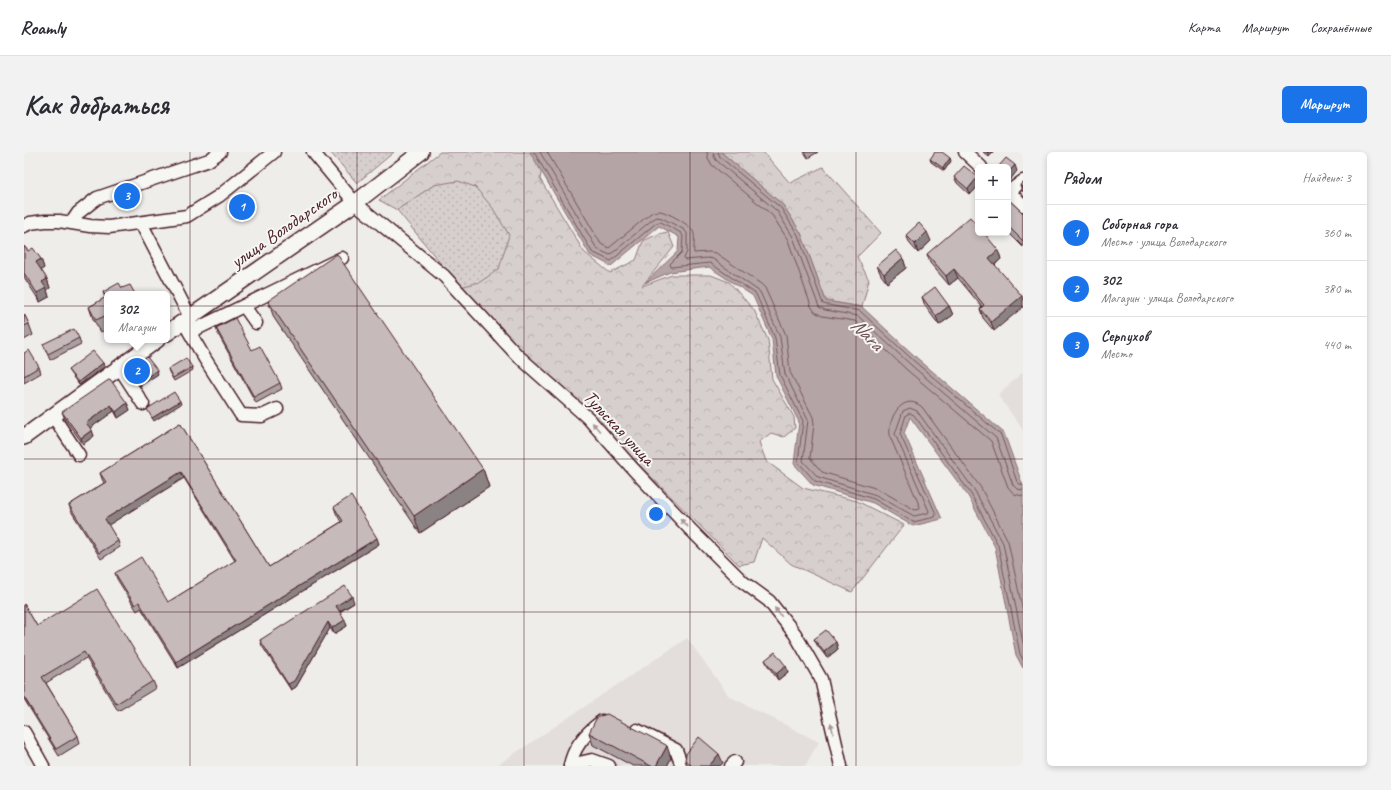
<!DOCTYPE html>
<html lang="ru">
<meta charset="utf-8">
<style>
body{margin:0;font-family:Caveat,sans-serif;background:#f2f2f3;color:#2b2b33}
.controls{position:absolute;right:12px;top:12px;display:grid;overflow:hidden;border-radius:6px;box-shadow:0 2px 6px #0003}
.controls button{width:36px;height:36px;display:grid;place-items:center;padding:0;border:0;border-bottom:1px solid #e1e1e2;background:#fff;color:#2b2b33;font:20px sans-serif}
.you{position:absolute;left:632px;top:362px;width:14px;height:14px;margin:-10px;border:3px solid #fff;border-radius:50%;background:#1a73e8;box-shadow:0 0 0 6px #1a73e833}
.badge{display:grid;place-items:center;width:26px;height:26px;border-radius:50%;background:#1a73e8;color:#fff;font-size:13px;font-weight:700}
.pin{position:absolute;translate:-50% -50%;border:2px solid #fff;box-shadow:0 1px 4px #0006}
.popup{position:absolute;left:80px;top:139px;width:66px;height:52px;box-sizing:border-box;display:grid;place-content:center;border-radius:6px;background:#fff;filter:drop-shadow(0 1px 3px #0005);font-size:13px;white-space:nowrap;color:#7c7c81}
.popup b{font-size:15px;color:#2b2b33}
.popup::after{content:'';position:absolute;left:50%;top:100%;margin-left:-8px;border:8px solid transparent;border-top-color:#fff}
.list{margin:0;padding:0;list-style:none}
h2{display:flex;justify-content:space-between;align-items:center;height:52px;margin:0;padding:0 16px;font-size:17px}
h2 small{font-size:13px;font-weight:400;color:#7c7c81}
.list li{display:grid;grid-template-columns:26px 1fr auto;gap:12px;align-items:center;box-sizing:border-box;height:56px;padding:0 16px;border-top:1px solid #e1e1e2}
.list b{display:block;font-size:15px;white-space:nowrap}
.list p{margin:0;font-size:13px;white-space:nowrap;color:#7c7c81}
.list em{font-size:13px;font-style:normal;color:#7c7c81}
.map{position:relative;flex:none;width:999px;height:614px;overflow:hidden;border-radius:6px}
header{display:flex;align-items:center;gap:24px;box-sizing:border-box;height:56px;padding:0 20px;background:#fff;border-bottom:1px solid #e1e1e2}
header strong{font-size:19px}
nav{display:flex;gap:22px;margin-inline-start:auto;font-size:14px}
.intro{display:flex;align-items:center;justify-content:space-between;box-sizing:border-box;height:96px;padding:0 24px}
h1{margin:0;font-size:28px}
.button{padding:10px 18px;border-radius:6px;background:#1a73e8;color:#fff;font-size:14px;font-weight:700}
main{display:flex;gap:24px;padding:0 24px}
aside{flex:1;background:#fff;border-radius:6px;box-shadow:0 2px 6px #0003}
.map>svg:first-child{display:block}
.built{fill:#e3dedc}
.forest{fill:url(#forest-crowns);stroke:#90777c}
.park{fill:url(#park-dots);stroke:#90777c}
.water{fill:#b4a4a5;stroke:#8a6f74}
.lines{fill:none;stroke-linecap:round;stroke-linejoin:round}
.shore{stroke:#74545c;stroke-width:1}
.minor-casing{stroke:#4a1f2b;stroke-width:15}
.major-casing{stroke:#4a1f2b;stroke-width:18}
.minor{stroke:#f6f6f2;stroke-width:12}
.major{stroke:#f6f6f2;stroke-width:15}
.wall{fill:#aaa0a1;stroke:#4a1f2b}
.shaded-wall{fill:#8b8283;stroke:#4a1f2b}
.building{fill:#c6babb;stroke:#4a1f2b}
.oneway{fill:#a99598}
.grid{fill:none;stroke:#4a1f2b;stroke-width:1;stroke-opacity:0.55}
.labels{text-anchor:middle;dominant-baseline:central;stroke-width:4;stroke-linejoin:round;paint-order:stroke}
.street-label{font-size:19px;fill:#4a1f2b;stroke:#f6f6f2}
.water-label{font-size:20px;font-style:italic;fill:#6f4e56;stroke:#f6f6f2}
</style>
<header>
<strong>Roamly</strong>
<nav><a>Карта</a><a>Маршрут</a><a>Сохранённые</a></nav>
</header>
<div class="intro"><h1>Как добраться</h1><a class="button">Маршрут</a></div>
<main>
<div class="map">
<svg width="999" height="614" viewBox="0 0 999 614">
<defs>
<pattern id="forest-crowns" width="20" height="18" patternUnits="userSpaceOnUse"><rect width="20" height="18" fill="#d7cfce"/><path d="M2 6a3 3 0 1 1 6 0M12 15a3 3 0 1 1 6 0" fill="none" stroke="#bab1b1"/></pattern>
<pattern id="park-dots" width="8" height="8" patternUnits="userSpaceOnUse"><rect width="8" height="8" fill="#d7cfce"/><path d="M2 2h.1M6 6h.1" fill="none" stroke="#bab1b1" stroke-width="1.8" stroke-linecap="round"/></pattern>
</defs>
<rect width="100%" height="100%" fill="#efedea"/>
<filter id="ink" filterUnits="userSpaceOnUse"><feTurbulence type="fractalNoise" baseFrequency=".025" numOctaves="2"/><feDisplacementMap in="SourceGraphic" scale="8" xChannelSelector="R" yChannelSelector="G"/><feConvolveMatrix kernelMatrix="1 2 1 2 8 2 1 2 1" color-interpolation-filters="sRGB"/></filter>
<g filter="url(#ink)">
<g class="built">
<polygon points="999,220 999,278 974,243"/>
<polygon points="663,486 705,544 795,590 781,614 472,614"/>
</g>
<g class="forest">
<polygon points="416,0 521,0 516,27 560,100 586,121 612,108 619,89 634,82 644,80 650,95 618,134 648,123 687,123 705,130 730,158 744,188 748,227 770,265 771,276 760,285 747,281 735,290 742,309 779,336 833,349 880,373 828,440 767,412 738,386 730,410 715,413 532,229 486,191 436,135 410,33 373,58 355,48"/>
<polygon points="697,0 739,0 766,31 799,15 857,81 833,105 845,128 838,155 802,149 777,81 759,53"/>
</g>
<g class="park">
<polygon points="306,0 370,0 333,31"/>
<polygon points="434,29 451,35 468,55 485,83 475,117 456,130 436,135 373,58 410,33"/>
</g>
<polygon class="water" points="506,0 697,0 759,53 777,81 802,149 838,155 893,206 980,281 999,334 999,516 992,503 971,395 944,344 886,265 880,281 918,367 889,374 849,351 789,333 770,312 775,270 752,224 748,187 729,144 685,115 646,120 621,131 654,99 655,85 635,74 587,114 566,103"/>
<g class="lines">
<g class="shore">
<polyline points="510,0 568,100 587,109 632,71 637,70 657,81 659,84 658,100 646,112 647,115 686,111 732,142 751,186 756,223 779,269 774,310 791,329 850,347 889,370 911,365 912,362 876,282 882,263 886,261 890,263 947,342 974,393 996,502 999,508"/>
<polyline points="516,0 573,97 586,103 629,67 633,65 638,66 659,77 663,81 663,100 660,106 661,108 684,106 689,107 736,140 756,185 761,222 784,268 779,309 794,325 852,343 890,364 904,361 905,359 871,282 879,259 886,256 893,259 951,339 979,391 999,491"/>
<path d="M523,0L577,92L585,96L627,61C630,60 632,59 636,59C643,60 665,72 669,79C672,86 669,94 670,101L685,100L692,101L737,132L741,136L762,183L766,220L789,265L790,272L786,306L798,320L854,337L891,358L896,357V355L867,287C861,270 878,238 898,255L957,336L984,389L999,460"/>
<polyline points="683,0 684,6 688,13 748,63 764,88 787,154 791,160 798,164 831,169 883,218 967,289 984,335 990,342 999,344"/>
<polyline points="689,0 690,4 692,8 753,59 769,85 795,155 801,158 834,164 887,213 972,286 989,333 993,337 999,338"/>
<polyline points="694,0 696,5 757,56 774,83 799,152 836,159 890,209 977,283 993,330 996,332 999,333"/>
</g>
<defs>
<g id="minor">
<polyline points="289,0 331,51 420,124 493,203 564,266 610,318 666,377 719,430 745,449 771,482 797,527 817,614"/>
<polyline points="941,0 957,15"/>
<polyline points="984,39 999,53"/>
<polyline points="984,40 999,29"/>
<polyline points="48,70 54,61 73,46 185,8 196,0"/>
<polyline points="117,71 166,165"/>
<polyline points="0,74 6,71 21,69 35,69 66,74 85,75 163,64 195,44 250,0"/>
<polyline points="220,154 232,171"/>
<polyline points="162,174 181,207 217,263 238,264 253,257"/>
<polyline points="166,180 318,106"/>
<polyline points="95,215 119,252"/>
<polyline points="29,264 55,303"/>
<polyline points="613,578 652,598 658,614"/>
<polyline points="0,580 19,614"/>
<polyline points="546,613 568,608 585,614"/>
<path d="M546,614C549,595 563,580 578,569"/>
<polyline points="707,614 711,610"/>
</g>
<g id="major">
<polyline points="143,181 331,51 397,0"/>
<polyline points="0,285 133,188"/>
</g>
</defs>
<use href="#minor" class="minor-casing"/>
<use href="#major" class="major-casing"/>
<use href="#minor" class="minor"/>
<use href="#major" class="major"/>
</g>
<g class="wall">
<polygon points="780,0 794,0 784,6"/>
<polygon points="959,0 969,0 965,5"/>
<polygon points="906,7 927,9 920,19 907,10"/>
<polygon points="930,25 954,26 954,34 946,43 933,31"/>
<polygon points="999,30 999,40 998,39 996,33"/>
<polygon points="984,47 999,61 999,95 984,80"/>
<polygon points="882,83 907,89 894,101 886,92"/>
<polygon points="0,94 4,99 17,107 20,116 17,118 23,127 26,136 23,138 25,145 16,150 0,125"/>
<polygon points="974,98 977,107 971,113 970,179 959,166 956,157 958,155 934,126 925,133 906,111 903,102"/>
<polygon points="879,106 882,116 863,131 857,123 853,114"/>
<polygon points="98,136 111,142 83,142 83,177 77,180 69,167 65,155 81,146 79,140"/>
<polygon points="898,145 925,154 929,163 915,173 901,154"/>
<polygon points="244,149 459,317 465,335 396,381 250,166"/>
<polygon points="0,162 5,172 9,183 0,188"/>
<polygon points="192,176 228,198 256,231 258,237 232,251 194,182"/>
<polygon points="55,186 57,192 26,208 19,192"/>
<polygon points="0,201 15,215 17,221 0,231"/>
<polygon points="79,211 80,215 55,233 46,221 44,218"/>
<polygon points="168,215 169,218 150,229 145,220 144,217"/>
<polygon points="106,216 134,222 116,234 107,220"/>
<polygon points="103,251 106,258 94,266 90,259 66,276 70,284 59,292 41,267 38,260"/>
<polygon points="156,271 245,415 317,370 312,361 310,355 355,392 154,516 117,456 113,459 93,427 91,421 144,450 211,409 160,326 84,373 94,389 96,395 77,407 47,359 45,353 80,331 78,327 76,321"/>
<polygon points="330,451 316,460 321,468 323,474 310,482 306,476 272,535 267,538 238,494 236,488"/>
<polygon points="0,452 13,474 129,529 132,536 94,559 62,506 22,531 54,584 56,591 35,604 0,547"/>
<polygon points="790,487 812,490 814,497 803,506 793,493"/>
<polygon points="741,508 762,514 764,520 754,528 744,514"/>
<polygon points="565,581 647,606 643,614 609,614 569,593"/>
<polygon points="661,608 699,611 696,614 663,614"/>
</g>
<g class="shaded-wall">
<polygon points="963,0 969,0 965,5"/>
<polygon points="926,6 927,9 920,19 919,16"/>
<polygon points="991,13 993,19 986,28 984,23 984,21"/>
<polygon points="954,25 954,34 946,43 944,37"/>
<polygon points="903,80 907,89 894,101 891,92"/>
<polygon points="974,98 977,107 968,115 965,106"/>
<polygon points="879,106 882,116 863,131 860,122"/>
<polygon points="17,107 20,116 15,120 12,110"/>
<polygon points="930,117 934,126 925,133 922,124"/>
<polygon points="23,127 26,136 23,138 25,145 16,150 13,141 18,130"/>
<polygon points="998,144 999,148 999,155 970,179 967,170"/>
<polygon points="925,154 929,163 915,173 912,164"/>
<polygon points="79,211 80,215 55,233 54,230"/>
<polygon points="133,218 134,222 116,234 115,231"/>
<polygon points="156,249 157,252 130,269 128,266"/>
<polygon points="103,251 106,258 94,266 92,260"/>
<polygon points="87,253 90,259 65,277 62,271"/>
<polygon points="68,278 70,284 59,292 57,286"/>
<polygon points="459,317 465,335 396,381 390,364"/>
<polygon points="157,320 160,326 83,374 81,367"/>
<polygon points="353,386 355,392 154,516 152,510"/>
<polygon points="328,444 330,451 314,460 312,454"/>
<polygon points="321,468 323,474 310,482 308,476"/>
<polygon points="304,470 306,476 272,535 267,538 264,532"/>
<polygon points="812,490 814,497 803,506 800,500"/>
<polygon points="762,514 764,520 754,528 752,522"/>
<polygon points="643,594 647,606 643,614 632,614"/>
<polygon points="695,602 699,611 696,614 685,614"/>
</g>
<g class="building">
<polygon points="911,0 918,0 926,6 919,16 906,7"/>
<polygon points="982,6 991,13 984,21 984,15 976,15 975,14"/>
<polygon points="940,14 954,25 944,37 930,25"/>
<polygon points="999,30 999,36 996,33"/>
<polygon points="984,47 999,61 999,89 984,74"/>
<polygon points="946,65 954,74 954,81 960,81 974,98 965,106 998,144 967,170 956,157 960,153 930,117 922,124 903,102"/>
<polygon points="895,71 903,80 891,92 882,83"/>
<polygon points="0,94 4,99 9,96 17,107 12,110 23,127 18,130 22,136 13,141 0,121"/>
<polygon points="872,98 879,106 860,122 853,114"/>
<polygon points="313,102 459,317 390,364 244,149"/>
<polygon points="95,131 98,136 106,133 111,142 83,142 83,163 72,168 65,155 82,145 79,140"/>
<polygon points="911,135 925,154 912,164 898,145"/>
<polygon points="0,162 5,172 0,174"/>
<polygon points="211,166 228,198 236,194 256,231 230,245 192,176"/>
<polygon points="50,177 55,186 24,202 19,192"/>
<polygon points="5,198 15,215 0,224 0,201"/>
<polygon points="69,199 79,211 54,230 44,218"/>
<polygon points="123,205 133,218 115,231 106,216"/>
<polygon points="162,206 168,215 149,226 144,217"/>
<polygon points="86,227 103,251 92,260 87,253 62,271 68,278 57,286 38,260"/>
<polygon points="150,240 156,249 128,266 123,257"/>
<polygon points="156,271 245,415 319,369 310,355 327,344 353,386 152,510 115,450 111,453 91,421 117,405 144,450 212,408 157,320 81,367 94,389 75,401 45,353 82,330 76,321"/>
<polygon points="321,434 328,444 312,454 321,468 308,476 304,470 270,529 264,532 236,488"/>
<polygon points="73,437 129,529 92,552 60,500 18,525 54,584 32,597 0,545 0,452 13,474"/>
<polygon points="802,478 812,490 800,500 790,487"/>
<polygon points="751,500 762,514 752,522 741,508"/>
<polygon points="583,562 642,593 643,594 632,614 627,614 565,581 572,567 576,564"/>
<polygon points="675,585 695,602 685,614 668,614 661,608 662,602"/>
</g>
<defs><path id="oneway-solid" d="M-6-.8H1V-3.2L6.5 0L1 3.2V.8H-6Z"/></defs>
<g class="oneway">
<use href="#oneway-solid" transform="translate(572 275) rotate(-131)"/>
<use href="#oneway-solid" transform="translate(660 371) rotate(-134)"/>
<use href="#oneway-solid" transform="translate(754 460) rotate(-128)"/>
<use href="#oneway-solid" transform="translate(808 576) rotate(-103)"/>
</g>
</g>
<path class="grid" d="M166,0V614M333,0V614M500,0V614M666,0V614M832,0V614M0,154H999M0,307H999M0,460H999"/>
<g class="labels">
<g class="street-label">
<text transform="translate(260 76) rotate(-35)">улица Володарского</text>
<text transform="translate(595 276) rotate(47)">Тульская улица</text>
</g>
<g class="water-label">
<text transform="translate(843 182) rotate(45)">Nara</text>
</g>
</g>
</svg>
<div class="controls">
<button>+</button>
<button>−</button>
</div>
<div class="you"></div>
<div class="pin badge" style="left:218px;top:55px">1</div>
<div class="pin badge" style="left:113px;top:219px">2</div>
<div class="popup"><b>302</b>Магазин</div>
<div class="pin badge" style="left:103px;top:44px">3</div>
</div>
<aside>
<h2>Рядом<small>Найдено: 3</small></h2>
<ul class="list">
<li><span class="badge">1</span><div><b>Соборная гора</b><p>Место · улица Володарского</p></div><em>360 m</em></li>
<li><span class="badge">2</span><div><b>302</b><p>Магазин · улица Володарского</p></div><em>380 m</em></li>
<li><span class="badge">3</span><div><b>Серпухов</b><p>Место</p></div><em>440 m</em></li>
</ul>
</aside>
</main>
